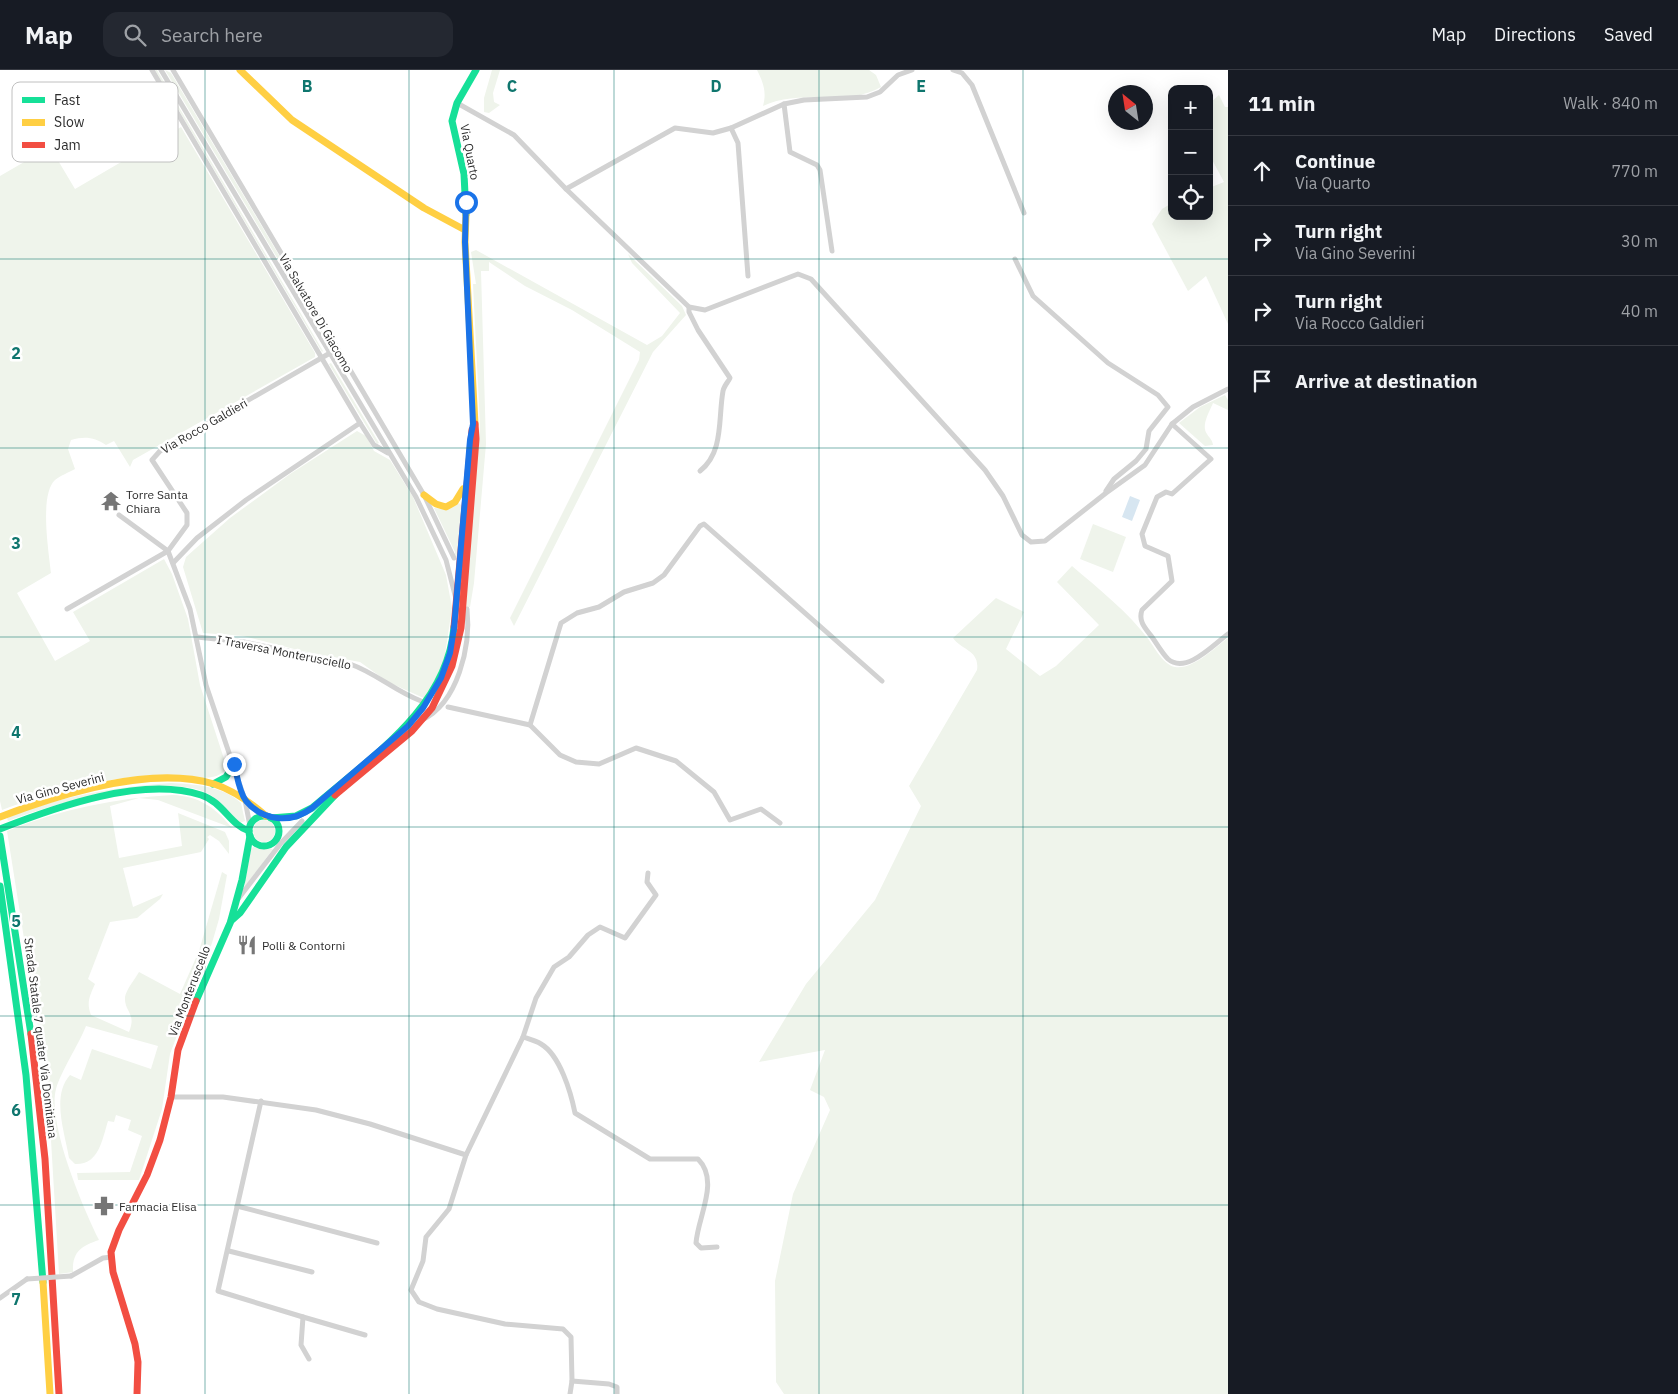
<!DOCTYPE html>
<meta charset="utf-8">
<style>
body{margin:0;font-family:"IBM Plex Sans",sans-serif;background:#242831;color:#f1f3f6}
.controls{position:absolute;right:15px;top:15px;display:grid;overflow:hidden;border-radius:10px;box-shadow:0 5px 20px #0002}
.controls button{width:45px;height:45px;display:grid;place-items:center;padding:0;border:0;border-bottom:1px solid #363941;background:#171b24;color:#f1f3f6;font:25px sans-serif}
.compass{position:absolute;left:1108px;top:15px;width:45px;height:45px;border-radius:50%;background:#171b24;box-shadow:0 5px 20px #0002;rotate:330deg}
.stop{position:absolute;width:15px;height:15px;margin:-11px;border:4px solid #1a73e8;border-radius:50%;background:#fff}
.stop.end{background:#1a73e8;border-color:#fff;box-shadow:0 1px 5px #0008}
.list{margin:0;padding:0;list-style:none}
h2{display:flex;justify-content:space-between;align-items:center;height:65px;margin:0;padding:0 20px;font-size:21px}
h2 small{font-size:16px;font-weight:400;color:#9ea1a6}
.list li{display:grid;grid-template-columns:32px 1fr auto;gap:15px;align-items:center;box-sizing:border-box;height:70px;padding:0 20px;border-top:1px solid #363941}
.list b{display:block;font-size:19px;white-space:nowrap}
.list p{margin:0;font-size:16px;white-space:nowrap;color:#9ea1a6}
.list em{font-size:16px;font-style:normal;color:#9ea1a6}
.icon{flex:none;width:28px;height:28px;fill:none;stroke:currentColor;stroke-width:2;stroke-linecap:round;stroke-linejoin:round}
.map{position:relative;flex:none;width:1228px;height:1324px;overflow:hidden}
header{display:flex;align-items:center;gap:30px;box-sizing:border-box;height:70px;padding:0 25px;background:#171b24;border-bottom:1px solid #363941}
header strong{font-size:24px}
nav{display:flex;gap:28px;margin-inline-start:auto;font-size:18px}
.search{width:350px;height:45px;background:#242831;display:flex;align-items:center;gap:12px;box-sizing:border-box;padding:0 18px;border-radius:15px;color:#9ea1a6;font-size:19px}
main{display:flex}
aside{flex:1;background:#171b24}
.map>svg:first-child{display:block}
.green{fill:#eff4eb}
.water{fill:#d7e6f1}
.lines{fill:none;stroke-linecap:round;stroke-linejoin:round}
.street{stroke:#d2d2d2;stroke-width:5}
.fast{stroke:#16e098;stroke-width:7}
.slow{stroke:#ffcf43;stroke-width:7}
.jam{stroke:#f24e42;stroke-width:7}
.street-bridge{stroke:#d2d2d2;stroke-width:5}
.route{stroke:#1a73e8;stroke-width:6}
.grid{fill:none;stroke:#0f766e;stroke-width:1;stroke-opacity:0.55}
.labels{text-anchor:middle;dominant-baseline:central;stroke-width:5;stroke-linejoin:round;paint-order:stroke}
.street-label{font-size:12px;fill:#2d2d2d;stroke:#fff}
.poi-label{font-size:12px;fill:#2d2d2d;stroke:#fff;text-anchor:start}
.key{fill:#fff;stroke:#c0c0c0;stroke-width:1}
.key-label{font-size:14px;fill:#2d2d2d}
.grid-label{font-size:16px;text-anchor:middle;font-weight:bold;fill:#0f766e;stroke:#fff;stroke-width:5;stroke-linejoin:round;paint-order:stroke}
</style>
<header>
<strong>Map</strong>
<div class="search"><svg class="icon" aria-label="search" viewBox="0 0 24 24"><circle cx="10" cy="10" r="6"/><path d="M15 15l6 6"/></svg>Search here</div>
<nav><a>Map</a><a>Directions</a><a>Saved</a></nav>
</header>
<main>
<div class="map">
<svg width="1228" height="1324" viewBox="0 0 1228 1324">
<rect width="100%" height="100%" fill="#fff"/>
<g class="green">
<polygon points="155,0 157,0 323,281 322,282"/>
<polygon points="165,0 171,3 315,246 326,270"/>
<polygon points="492,0 500,0 493,23 494,32 500,35 489,43 484,42 484,28"/>
<path d="M757,0H869L876,5L881,17C848,37 800,18 763,36C767,22 763,12 757,0Z"/>
<polygon points="1219,25 1225,37 1228,37 1228,254 1206,206 1188,221 1152,154 1162,139 1172,133 1172,146 1209,146 1209,118 1224,112 1209,84 1209,34"/>
<path d="M181,57L315,283V287L133,390L130,397L114,371L106,375C94,367 85,366 71,370L68,379L75,399C69,402 60,406 55,410C39,425 49,483 51,503L17,523L55,591L90,571L73,542L164,489L172,504L188,549L200,615L227,698C216,715 184,705 166,705C110,706 55,720 2,740L0,731V106L50,77L75,119Z"/>
<polygon points="476,180 647,275 662,266 680,243 632,193 628,184 682,236 686,245 653,282 514,556 510,548 639,290 640,282 572,240 525,216 489,192 489,201 481,201 486,374 474,513 470,537 465,538 480,355 473,214 476,214 471,182"/>
<polygon points="331,293 379,373 377,374 329,294"/>
<path d="M1225,325L1228,330V340L1213,333C1209,343 1201,355 1207,364C1210,369 1212,369 1213,375L1205,376L1179,353L1200,337Z"/>
<polygon points="357,361 366,366 374,381 390,390 413,427 446,505 452,538 444,591 426,629 388,612 360,592 302,581 243,566 203,563 183,497 186,487 230,448 290,404"/>
<polygon points="459,433 462,436 457,487 455,488 455,482 434,438 447,439"/>
<polygon points="1093,454 1126,467 1113,502 1080,489"/>
<path d="M1072,496C1099,519 1128,542 1149,570C1156,580 1164,595 1175,597C1193,600 1214,578 1228,568V1324H784L776,1312L775,1211L793,1124L830,1040L824,1027L810,1020L825,980L759,992L806,914L875,830L921,736L909,716L977,600C980,580 961,580 953,568L996,528L1024,542L1006,579L1040,606L1056,596L1099,555L1057,512Z"/>
<path d="M171,713C194,714 223,716 241,733L245,751L240,753C228,741 218,727 202,721C159,704 51,734 8,751L7,748C60,726 114,717 171,713Z"/>
<path d="M173,725C199,726 216,738 232,758L158,730L139,728L110,736L119,788L182,776L178,743L225,762L229,771V784L219,771L210,765L207,767L209,769L201,782L123,798L133,837L163,824L160,829L137,848L110,852L88,909L95,914C90,925 86,933 91,945L129,962C137,943 124,942 125,927C126,920 135,909 139,902L180,924L199,881L222,802L227,805L219,849L212,873L170,984L162,1039L139,1110H78L77,1103L130,1102L142,1066L128,1060L131,1050L116,1045L114,1052L108,1051C102,1070 99,1095 75,1094L69,1088C65,1063 51,1026 70,1005L81,1010L92,979L151,999L158,976L86,956C78,976 61,1001 56,1019C47,1053 83,1138 99,1170C81,1176 72,1182 73,1202L59,1204L48,1020L7,761C61,739 116,728 173,725Z"/>
<circle cx="264" cy="761" r="11"/>
<polygon points="253,777 273,779 244,818 251,779"/>
</g>
<polygon class="water" points="1130,426 1140,430 1132,451 1122,447"/>
<g class="lines">
<g class="street">
<polyline points="152,0 360,353 374,375 388,383"/>
<polyline points="161,0 416,427 446,490 456,529"/>
<polyline points="173,0 424,425 454,488"/>
<polyline points="953,0 962,3 972,15 1024,143"/>
<polyline points="457,33 514,65 566,119 689,237 705,240 798,204 811,209 985,400 1003,426 1022,465 1031,472 1045,471 1106,423 1145,395 1172,354 1193,337 1228,319"/>
<polyline points="784,34 790,82 817,95 820,100 832,181"/>
<polyline points="731,58 738,73 748,206"/>
<polyline points="566,119 675,58 713,63 731,58 784,34 804,30 867,27 880,22 898,5 912,0"/>
<polyline points="1015,189 1033,226 1108,293 1158,325 1168,337 1149,361 1146,379 1136,391 1114,409 1106,421"/>
<path d="M689,237V242L698,260L730,308C728,312 724,316 723,321C718,349 724,382 700,401"/>
<path d="M1172,354L1211,389L1172,424L1166,422L1157,427L1142,464L1145,476L1168,486L1172,511L1142,540C1138,551 1145,558 1152,567C1157,574 1162,583 1168,589C1186,605 1214,574 1228,564"/>
<polyline points="174,492 197,468 246,430 360,353"/>
<polyline points="67,539 168,481 119,445"/>
<path d="M197,567L244,572L350,594C376,603 396,622 421,631"/>
<polyline points="448,637 530,655 560,685 576,692 599,694 636,678 676,691 714,722 730,750 761,739 780,753"/>
<path d="M422,650C458,633 471,576 467,539"/>
<polyline points="530,655 561,553 577,543 599,537 624,522 653,513 664,505 700,456 704,454 882,611"/>
<polyline points="250,756 245,730 206,615 190,539 168,481 187,455 187,443 152,390 160,381 337,279"/>
<path d="M648,803L647,812L656,825L625,868L600,857L588,865L569,887L554,897L536,928L523,967C529,969 536,971 541,974C560,985 571,1023 575,1043L650,1089H698C720,1111 698,1146 696,1173L701,1178L717,1177"/>
<polyline points="238,829 281,773 302,751"/>
<polyline points="523,967 466,1085 449,1139 426,1167 423,1191 411,1220 419,1232 437,1239 505,1254 563,1259 571,1267 572,1311 570,1324"/>
<polyline points="171,1027 223,1027 316,1040 370,1054 466,1085"/>
<polyline points="261,1031 218,1221 303,1247 301,1275 309,1289"/>
<polyline points="237,1136 377,1173"/>
<polyline points="229,1181 312,1202"/>
<polyline points="71,1206 103,1188 112,1187"/>
<polyline points="0,1228 27,1209"/>
<polyline points="303,1247 365,1265"/>
<polyline points="572,1311 609,1314 617,1317 617,1324"/>
</g>
<g class="fast">
<polyline points="466,144 464,104 452,51 457,33 476,0"/>
<polyline points="213,714 226,707 234,694"/>
<circle cx="264" cy="761" r="15"/>
<path d="M271,748L296,746L312,738C369,688 447,640 454,557"/>
<path d="M0,759C56,737 142,706 201,725C223,732 230,755 249,761"/>
<polyline points="0,766 31,964"/>
<polyline points="0,816 26,1005 43,1212"/>
<polyline points="231,850 242,810 250,766"/>
<polyline points="196,931 231,851 240,843 286,777 335,725"/>
</g>
<g class="slow">
<polyline points="240,0 292,50 424,138 465,160"/>
<polyline points="466,144 465,172 475,354"/>
<polyline points="424,425 436,434 446,437 455,432 463,419"/>
<path d="M0,747C60,724 150,695 214,714C233,720 251,733 266,746"/>
<polyline points="43,1212 50,1324"/>
</g>
<g class="jam">
<polyline points="454,557 472,360"/>
<polyline points="335,725 412,661 432,638 452,596 461,558 476,369 475,354"/>
<polyline points="31,964 45,1089 59,1324"/>
<polyline points="137,1324 138,1292 135,1274 113,1202 111,1182 119,1160 147,1105 160,1070 171,1027 178,980 196,931"/>
</g>
<polyline class="street-bridge" points="27,1209 71,1206"/>
</g>
<g class="lines">
<path class="route" d="M234,694C237,705 239,722 246,731C263,751 291,754 312,738L408,656L423,638L441,608L450,583L454,558L470,370L473,354L465,172L466,132"/>
</g>
<path class="grid" d="M205,0V1324M409,0V1324M614,0V1324M819,0V1324M1023,0V1324M0,189H1228M0,378H1228M0,567H1228M0,757H1228M0,946H1228M0,1135H1228"/>
<defs>
<symbol id="temple-bare" viewBox="-9 -9 18 18"><path d="M0-6L5-2H3V0L6.5 2.5H4V6H1.5V3h-3V6H-4V2.5H-6.5L-3 0V-2H-5Z" fill="#767676" stroke="#fff" stroke-width="2.5" paint-order="stroke"/></symbol>
<symbol id="restaurant-bare" viewBox="-9 -9 18 18"><path d="M-5-6h1v4h1v-4h1v4h1v-4h1v5L-1.5 .5V6h-2V.5L-5-1ZM5-6V6H3V1.5H1.5Q1.5-4 5-6Z" fill="#767676" stroke="#fff" stroke-width="2.5" paint-order="stroke"/></symbol>
<symbol id="pharmacy-bare" viewBox="-9 -9 18 18"><path d="M-2-6h4v4h4v4h-4v4h-4v-4h-4v-4h4Z" fill="#767676" stroke="#fff" stroke-width="2.5" paint-order="stroke"/></symbol>
</defs>
<g fill-rule="evenodd">
<use href="#temple-bare" x="97" y="417" width="28" height="28"/>
<use href="#restaurant-bare" x="233" y="861" width="28" height="28"/>
<use href="#pharmacy-bare" x="90" y="1122" width="28" height="28"/>
</g>
<g class="labels">
<g class="street-label">
<text transform="translate(470 82) rotate(79)">Via Quarto</text>
<text transform="translate(316 243) rotate(60)">Via Salvatore Di Giacomo</text>
<text transform="translate(204 356) rotate(-30)">Via Rocco Galdieri</text>
<text transform="translate(284 582) rotate(11)">I Traversa Monterusciello</text>
<text transform="translate(60 718) rotate(-15)">Via Gino Severini</text>
<text transform="translate(189 921) rotate(-69)">Via Monteruscello</text>
<text transform="translate(41 968) rotate(83)">Strada Statale 7 quater Via Domitiana</text>
</g>
<g class="poi-label">
<text x="126" y="424">Torre Santa<tspan x="126" dy="14">Chiara</tspan></text>
<text x="262" y="875">Polli &amp; Contorni</text>
<text x="119" y="1136">Farmacia Elisa</text>
</g>
</g>
<rect x="12" y="12" width="166" height="80" rx="8" class="key"/>
<rect x="22" y="27" width="23" height="6" fill="#16e098"/>
<rect x="22" y="49" width="23" height="7" fill="#ffcf43"/>
<rect x="22" y="72" width="23" height="6" fill="#f24e42"/>
<g class="key-label">
<text x="54" y="35">Fast</text>
<text x="54" y="57">Slow</text>
<text x="54" y="80">Jam</text>
</g>
<g class="grid-label">
<text x="307" y="22">B</text>
<text x="512" y="22">C</text>
<text x="716" y="22">D</text>
<text x="921" y="22">E</text>
<text x="16" y="289">2</text>
<text x="16" y="479">3</text>
<text x="16" y="668">4</text>
<text x="16" y="857">5</text>
<text x="16" y="1046">6</text>
<text x="16" y="1235">7</text>
</g>
</svg>
<div class="controls">
<button>+</button>
<button>−</button>
<button><svg class="icon" aria-label="locate" viewBox="0 0 24 24"><circle cx="12" cy="12" r="6"/><path d="M12 2v4M12 18v4M2 12h4M18 12h4"/></svg></button>
</div>
<svg class="compass" viewBox="-18 -18 36 36"><path d="M0-13l5 13h-10z" fill="#e53935"/><path d="M0 13l5-13h-10z" fill="#9ea1a6"/></svg>
<div class="stop" style="left:466px;top:132px"></div>
<div class="stop end" style="left:234px;top:694px"></div>
</div>
<aside>
<h2>11 min<small>Walk · 840 m</small></h2>
<ul class="list">
<li><svg class="icon" aria-label="ahead" viewBox="0 0 24 24"><path d="M12 20V5M6 11l6-6 6 6"/></svg><div><b>Continue</b><p>Via Quarto</p></div><em>770 m</em></li>
<li><svg class="icon" aria-label="right" viewBox="0 0 24 24"><path d="M7 20v-9h11M14 6l5 5-5 5"/></svg><div><b>Turn right</b><p>Via Gino Severini</p></div><em>30 m</em></li>
<li><svg class="icon" aria-label="right" viewBox="0 0 24 24"><path d="M7 20v-9h11M14 6l5 5-5 5"/></svg><div><b>Turn right</b><p>Via Rocco Galdieri</p></div><em>40 m</em></li>
<li><svg class="icon" aria-label="arrive" viewBox="0 0 24 24"><path d="M6 21V4h12l-3 4 3 4H6"/></svg><div><b>Arrive at destination</b></div></li>
</ul>
</aside>
</main>
